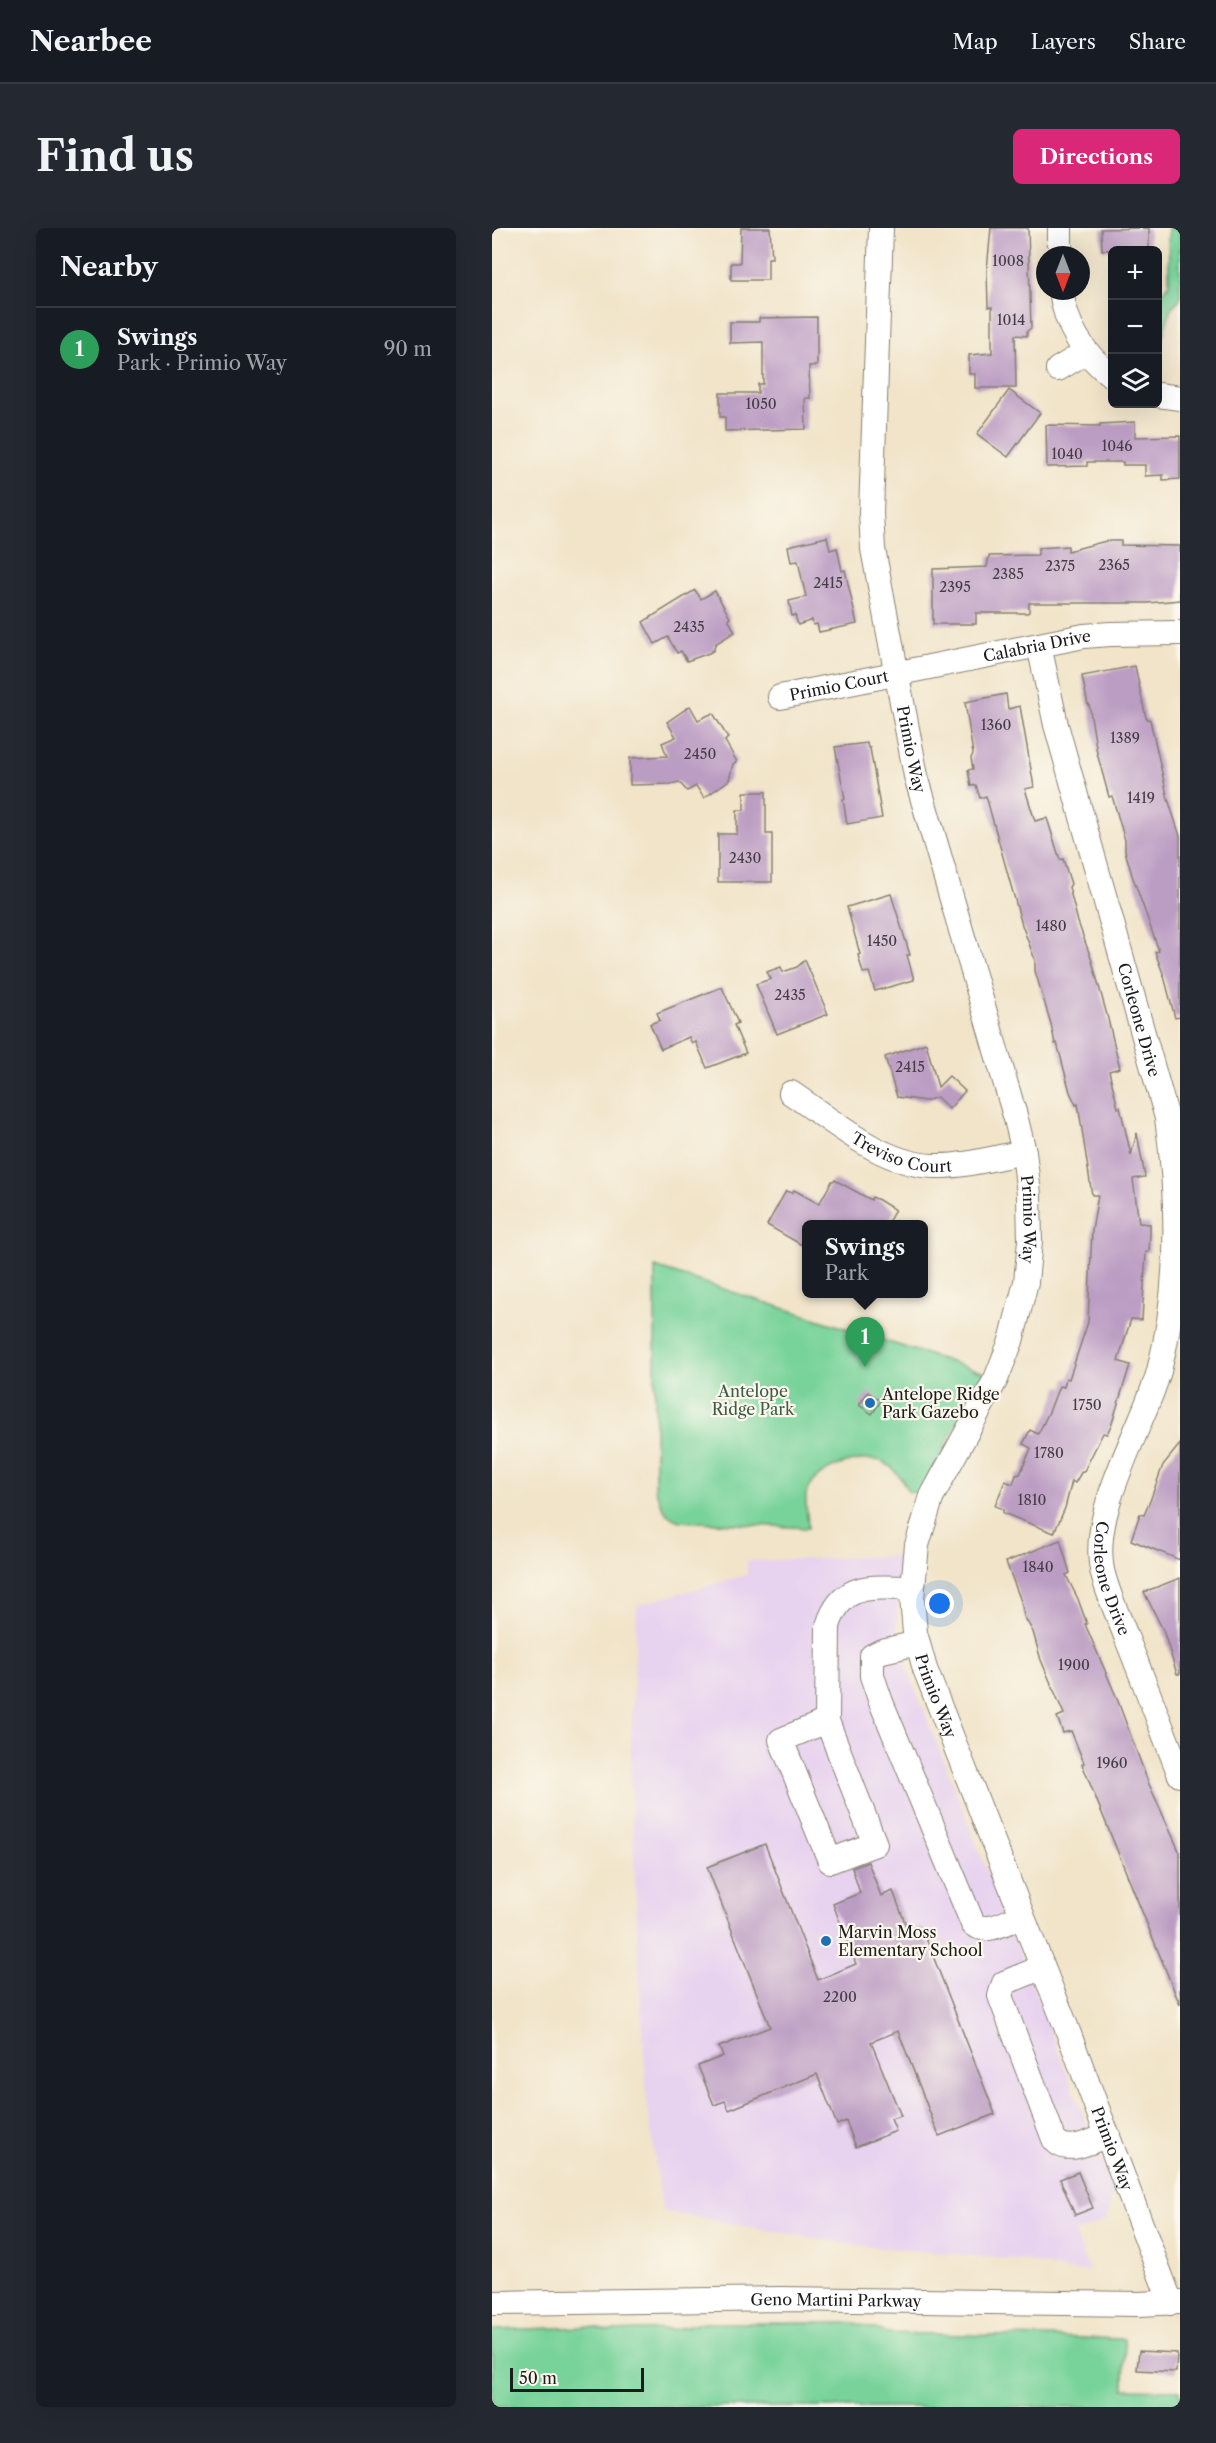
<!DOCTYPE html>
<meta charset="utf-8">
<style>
body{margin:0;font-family:"Libre Caslon Text",serif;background:#242831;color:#f1f3f6}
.controls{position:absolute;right:18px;top:18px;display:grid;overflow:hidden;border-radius:9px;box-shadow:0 6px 24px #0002}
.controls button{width:54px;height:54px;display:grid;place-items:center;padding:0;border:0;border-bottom:2px solid #363941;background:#171b24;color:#f1f3f6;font:30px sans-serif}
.compass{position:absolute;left:544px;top:18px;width:54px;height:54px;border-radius:50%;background:#171b24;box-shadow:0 6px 24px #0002;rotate:180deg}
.scale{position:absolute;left:18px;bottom:15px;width:134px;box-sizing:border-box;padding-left:6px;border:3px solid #1c1c1c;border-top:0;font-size:16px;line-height:21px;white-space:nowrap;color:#1c1c1c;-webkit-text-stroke:4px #fbf7ec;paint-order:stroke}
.you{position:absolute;left:448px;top:1376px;width:21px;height:21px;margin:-15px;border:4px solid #fff;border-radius:50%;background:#1a73e8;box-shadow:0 0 0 9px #1a73e833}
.badge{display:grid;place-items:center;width:39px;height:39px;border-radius:50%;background:#db2777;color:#fff;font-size:20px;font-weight:700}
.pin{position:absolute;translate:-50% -50px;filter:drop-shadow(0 2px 3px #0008)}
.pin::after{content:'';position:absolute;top:32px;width:21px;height:18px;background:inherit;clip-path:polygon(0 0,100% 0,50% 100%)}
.popup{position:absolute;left:310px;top:992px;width:126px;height:78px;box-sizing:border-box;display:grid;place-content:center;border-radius:9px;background:#171b24;filter:drop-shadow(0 2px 4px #0005);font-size:20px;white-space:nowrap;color:#9ea1a6}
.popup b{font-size:22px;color:#f1f3f6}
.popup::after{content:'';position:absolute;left:50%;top:100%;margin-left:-12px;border:12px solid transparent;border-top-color:#171b24}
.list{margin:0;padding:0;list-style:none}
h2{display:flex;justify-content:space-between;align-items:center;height:78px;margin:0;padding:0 24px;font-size:26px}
h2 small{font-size:20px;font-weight:400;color:#9ea1a6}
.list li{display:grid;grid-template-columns:39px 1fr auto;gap:18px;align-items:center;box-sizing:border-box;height:84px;padding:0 24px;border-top:2px solid #363941}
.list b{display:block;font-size:22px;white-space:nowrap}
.list p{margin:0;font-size:20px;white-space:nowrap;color:#9ea1a6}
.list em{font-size:20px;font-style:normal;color:#9ea1a6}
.icon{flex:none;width:33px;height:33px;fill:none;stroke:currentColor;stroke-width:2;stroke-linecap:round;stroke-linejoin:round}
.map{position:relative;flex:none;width:688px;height:2179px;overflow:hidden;border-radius:9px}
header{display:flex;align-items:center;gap:36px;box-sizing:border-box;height:84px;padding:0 30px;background:#171b24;border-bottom:2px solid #363941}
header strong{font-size:28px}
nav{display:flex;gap:33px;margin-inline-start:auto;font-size:21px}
.intro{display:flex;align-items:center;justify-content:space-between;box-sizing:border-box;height:144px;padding:0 36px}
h1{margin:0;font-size:42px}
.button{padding:15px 27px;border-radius:9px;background:#db2777;color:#fff;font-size:21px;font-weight:700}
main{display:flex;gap:36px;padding:0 36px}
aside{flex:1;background:#171b24;border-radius:9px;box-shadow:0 6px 24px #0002}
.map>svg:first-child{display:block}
.built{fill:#e7d2ef}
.green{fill:#78d39a;stroke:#4a785b;stroke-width:1.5}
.building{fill:#bb9cc3}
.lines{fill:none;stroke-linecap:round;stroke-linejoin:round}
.minor-casing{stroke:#868072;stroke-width:26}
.minor{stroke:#fff;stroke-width:24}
.poi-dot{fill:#1f6fb2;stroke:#fbf7ec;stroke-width:2}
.labels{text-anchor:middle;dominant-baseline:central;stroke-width:4.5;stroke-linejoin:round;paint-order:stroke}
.number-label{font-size:14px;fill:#443c46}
.street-label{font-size:16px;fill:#1c1c1c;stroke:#fbf7ec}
.park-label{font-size:16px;fill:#3c5c48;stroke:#fbf7ec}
.poi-label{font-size:16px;fill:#1c1c1c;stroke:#fbf7ec;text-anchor:start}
</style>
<header>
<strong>Nearbee</strong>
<nav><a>Map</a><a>Layers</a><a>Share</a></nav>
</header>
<div class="intro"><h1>Find us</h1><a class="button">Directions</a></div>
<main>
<aside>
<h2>Nearby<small></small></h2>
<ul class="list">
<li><span class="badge" style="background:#2e9e5b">1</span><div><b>Swings</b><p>Park · Primio Way</p></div><em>90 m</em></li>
</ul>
</aside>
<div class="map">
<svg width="688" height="2179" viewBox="0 0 688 2179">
<rect width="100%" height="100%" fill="#fbf7ec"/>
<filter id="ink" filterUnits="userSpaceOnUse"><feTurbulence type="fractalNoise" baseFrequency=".0167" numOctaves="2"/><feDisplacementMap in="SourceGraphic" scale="12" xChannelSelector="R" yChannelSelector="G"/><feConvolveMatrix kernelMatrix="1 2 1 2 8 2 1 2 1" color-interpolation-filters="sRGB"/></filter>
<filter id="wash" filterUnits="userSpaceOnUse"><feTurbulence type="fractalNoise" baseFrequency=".008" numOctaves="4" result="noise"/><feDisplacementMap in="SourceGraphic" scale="24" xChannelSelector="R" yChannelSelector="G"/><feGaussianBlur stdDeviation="1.35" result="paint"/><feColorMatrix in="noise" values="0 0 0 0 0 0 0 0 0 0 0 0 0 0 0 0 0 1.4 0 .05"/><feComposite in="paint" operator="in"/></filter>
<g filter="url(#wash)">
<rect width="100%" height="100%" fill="#f1e4c9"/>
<polygon class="built" points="407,1328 405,1398 415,1440 623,1967 617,1971 619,1978 614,1992 583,2005 597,2043 574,2043 536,2033 359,2017 170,1983 155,1872 148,1762 138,1541 145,1377 255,1347 255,1333"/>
<g class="green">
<polygon points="676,0 688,0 688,71 679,80 666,125 666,71 677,56"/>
<path d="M163,1039L493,1145L455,1214L429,1267L416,1263C411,1252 404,1241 393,1235C372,1224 318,1241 314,1267C313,1277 316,1290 316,1300L188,1293C172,1289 169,1276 163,1261Z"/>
<polygon points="205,2095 363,2095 396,2105 633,2111 632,2161 688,2162 688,2179 0,2179 0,2102 96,2099 117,2103 183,2101"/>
</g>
<g id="blocks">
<g class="building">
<polygon points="249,0 278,0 280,30 276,30 276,52 239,52 239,35 248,35"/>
<polygon points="499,0 536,0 539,100 535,103 535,108 523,107 524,160 483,160 483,146 477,146 477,127 500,125 500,79 496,79 495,42"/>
<polygon points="657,0 657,21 610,22 609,1"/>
<polygon points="325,89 325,138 317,138 318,170 313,170 314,201 233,203 233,189 228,189 228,165 266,165 266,156 271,156 271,114 238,115 238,94 267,94 267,90"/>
<polygon points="517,162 548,185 516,229 485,206"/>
<polygon points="643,194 643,209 688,208 688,251 671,252 671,247 653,248 653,237 631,237 631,234 595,234 595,238 555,239 554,197 608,198 608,196"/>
<polygon points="335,309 338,322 345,320 350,343 353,342 365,396 327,404 325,396 321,397 320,392 306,397 303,387 300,388 297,373 314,369 306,333 299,334 296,318"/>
<polygon points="614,313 629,313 629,317 688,318 688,372 656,375 537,375 537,384 535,385 484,385 484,396 441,396 441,341 495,339 497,328 546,327 546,320 576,318 576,323"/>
<polygon points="203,362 209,371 223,363 238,390 236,391 243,404 223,416 222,422 217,425 195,433 189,423 185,425 176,409 163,416 151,394"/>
<polygon points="643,438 654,490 658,492 676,571 688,608 688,789 683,790 672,748 663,724 667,723 640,647 633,623 633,612 620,568 617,569 605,525 597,476 596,477 590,448"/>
<polygon points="514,466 516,481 528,478 542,559 533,561 543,593 555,590 568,632 571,631 579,656 577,659 586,694 600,733 615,787 628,840 617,843 626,880 628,879 639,927 645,905 653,949 641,951 647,995 658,996 658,1005 657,1024 654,1024 650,1092 639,1091 626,1133 638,1137 620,1195 615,1206 611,1205 592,1243 590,1243 583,1255 580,1253 573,1280 562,1305 511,1285 511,1281 503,1278 513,1253 521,1256 524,1247 528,1246 539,1220 531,1216 538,1202 546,1206 557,1184 567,1158 572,1159 574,1150 577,1151 596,1094 600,1002 606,967 600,967 586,876 584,877 578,864 565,815 563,816 559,796 543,743 543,732 530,697 494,568 488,570 484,557 479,558 476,542 481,541 479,530 481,526 473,474"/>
<polygon points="198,478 206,492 221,485 236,510 233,513 245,534 241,536 237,552 212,570 204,558 195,563 187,554 179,556 138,557 138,530 175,528 170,515 184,509 175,494"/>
<polygon points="375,515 376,520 378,520 390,590 355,596 351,571 353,571 343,519"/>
<polygon points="252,564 274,564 274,606 280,606 280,654 226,654 226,606 245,606 245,582 252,582"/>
<polygon points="399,666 418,727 415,727 422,752 383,763 377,744 371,745 366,727 368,726 355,679"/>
<polygon points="313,732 336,786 285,806 264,756 279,751 275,744 289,739 291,744 305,739"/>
<polygon points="230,759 246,795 242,797 254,825 215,840 204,814 200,816 197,809 169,821 158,796 168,792 165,785"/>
<polygon points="434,815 446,859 457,848 473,863 457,881 445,869 434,873 405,869 393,829"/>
<polygon points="343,952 379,972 380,969 387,972 403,982 395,996 315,996 315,1020 275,997 294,963 300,965 302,962 327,976 340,953"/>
<polygon points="376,1164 389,1173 380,1186 367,1177"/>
<polygon points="688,1216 688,1332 639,1312 648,1286 652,1287 658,1273 671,1237"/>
<polygon points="568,1312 578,1345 574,1347 586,1371 595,1396 593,1396 624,1468 656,1554 688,1625 688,1777 590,1536 592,1535 579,1503 571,1505 565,1489 572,1486 549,1432 541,1404 532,1388 529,1373 514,1334"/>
<polygon points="688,1350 688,1446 685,1446 671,1402 652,1364"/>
<polygon points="273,1616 326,1752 364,1736 341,1676 368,1665 360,1640 376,1634 389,1668 401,1663 417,1705 430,1700 503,1886 447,1908 406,1803 379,1814 409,1888 399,1891 404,1903 364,1919 354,1893 345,1897 325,1846 237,1882 233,1873 222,1877 206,1838 231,1828 227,1819 278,1799 215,1639"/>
<polygon points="586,1944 601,1980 583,1987 568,1951"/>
<polygon points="647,2123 685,2125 684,2144 645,2142"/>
</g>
</g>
</g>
<g filter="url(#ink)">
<use href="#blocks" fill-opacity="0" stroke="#868072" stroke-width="1.5"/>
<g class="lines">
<defs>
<g id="minor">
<path id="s1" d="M389,0L379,285L381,321L424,548L524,891L532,924L537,966L538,1013L534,1054L519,1113L504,1151L440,1268L425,1317L420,1370L423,1405L433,1441L575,1801L679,2075"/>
<polyline points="568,0 568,27"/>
<path d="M569,63C574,99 592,127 620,148"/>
<polyline points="566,141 594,124"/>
<polyline points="666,167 688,170"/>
<path id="s2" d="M547,417L564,497L675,890C687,974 688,1060 667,1143C650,1202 598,1281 610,1342C615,1365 627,1389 635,1411C653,1456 670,1501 688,1547"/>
<path id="s3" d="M288,469L592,408L618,406L688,405"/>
<path id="s4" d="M299,865C341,893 389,936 441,938C471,939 502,930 532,924"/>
<path d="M426,1415L390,1423L380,1428V1448L389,1474L481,1696C495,1707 516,1693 530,1688"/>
<path d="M335,1493L289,1512L338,1633L383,1616L335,1493L336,1398C350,1352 381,1360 420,1360"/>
<path d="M551,1739L512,1755L508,1768L562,1911C574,1928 600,1913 616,1907"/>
<path id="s5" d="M0,2075L290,2071L647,2076L688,2074"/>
</g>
</defs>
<use href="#minor" class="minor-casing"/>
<use href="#minor" class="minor"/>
</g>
</g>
<g class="poi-dot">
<circle cx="378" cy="1175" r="6"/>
<circle cx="334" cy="1713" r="6"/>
</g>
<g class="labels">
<g class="number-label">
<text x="516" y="33">1008</text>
<text x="519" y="92">1014</text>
<text x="269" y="176">1050</text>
<text x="625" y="218">1046</text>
<text x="575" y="226">1040</text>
<text x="622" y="337">2365</text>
<text x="568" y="338">2375</text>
<text x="516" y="346">2385</text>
<text x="336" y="355">2415</text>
<text x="463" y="359">2395</text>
<text x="197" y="399">2435</text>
<text x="504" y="497">1360</text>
<text x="633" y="510">1389</text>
<text x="208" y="526">2450</text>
<text x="649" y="570">1419</text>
<text x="253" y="630">2430</text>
<text x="559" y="698">1480</text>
<text x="390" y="713">1450</text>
<text x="298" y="767">2435</text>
<text x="418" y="839">2415</text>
<text x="595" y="1177">1750</text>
<text x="557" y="1225">1780</text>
<text x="540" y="1272">1810</text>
<text x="546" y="1339">1840</text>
<text x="582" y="1437">1900</text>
<text x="620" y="1535">1960</text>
<text x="348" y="1769">2200</text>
</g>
<g class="street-label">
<text stroke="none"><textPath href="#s3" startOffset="262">Calabria Drive</textPath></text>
<text stroke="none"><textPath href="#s3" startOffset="60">Primio Court</textPath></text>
<text stroke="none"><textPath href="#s1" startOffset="525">Primio Way</textPath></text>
<text stroke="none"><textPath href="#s2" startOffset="388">Corleone Drive</textPath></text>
<text stroke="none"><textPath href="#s4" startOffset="128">Treviso Court</textPath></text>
<text stroke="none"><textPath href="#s1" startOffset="1011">Primio Way</textPath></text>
<text stroke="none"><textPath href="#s2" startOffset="964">Corleone Drive</textPath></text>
<text stroke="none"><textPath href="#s1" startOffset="1515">Primio Way</textPath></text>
<text stroke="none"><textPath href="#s1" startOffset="2001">Primio Way</textPath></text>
<text stroke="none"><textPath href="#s5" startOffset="344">Geno Martini Parkway</textPath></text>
</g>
<g class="park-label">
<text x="261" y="1163">Antelope<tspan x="261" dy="18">Ridge Park</tspan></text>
</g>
<g class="poi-label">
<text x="390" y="1166">Antelope Ridge<tspan x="390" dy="18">Park Gazebo</tspan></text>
<text x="346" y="1704">Marvin Moss<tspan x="346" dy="18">Elementary School</tspan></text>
</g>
</g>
</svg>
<div class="controls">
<button>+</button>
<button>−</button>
<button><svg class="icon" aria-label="layers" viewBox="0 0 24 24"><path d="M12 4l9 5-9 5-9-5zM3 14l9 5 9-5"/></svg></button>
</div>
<svg class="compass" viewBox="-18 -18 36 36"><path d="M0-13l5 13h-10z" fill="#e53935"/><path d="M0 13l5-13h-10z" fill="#9ea1a6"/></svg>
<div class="scale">50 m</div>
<div class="you"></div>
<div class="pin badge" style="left:373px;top:1139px;background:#2e9e5b">1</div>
<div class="popup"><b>Swings</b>Park</div>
</div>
</main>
